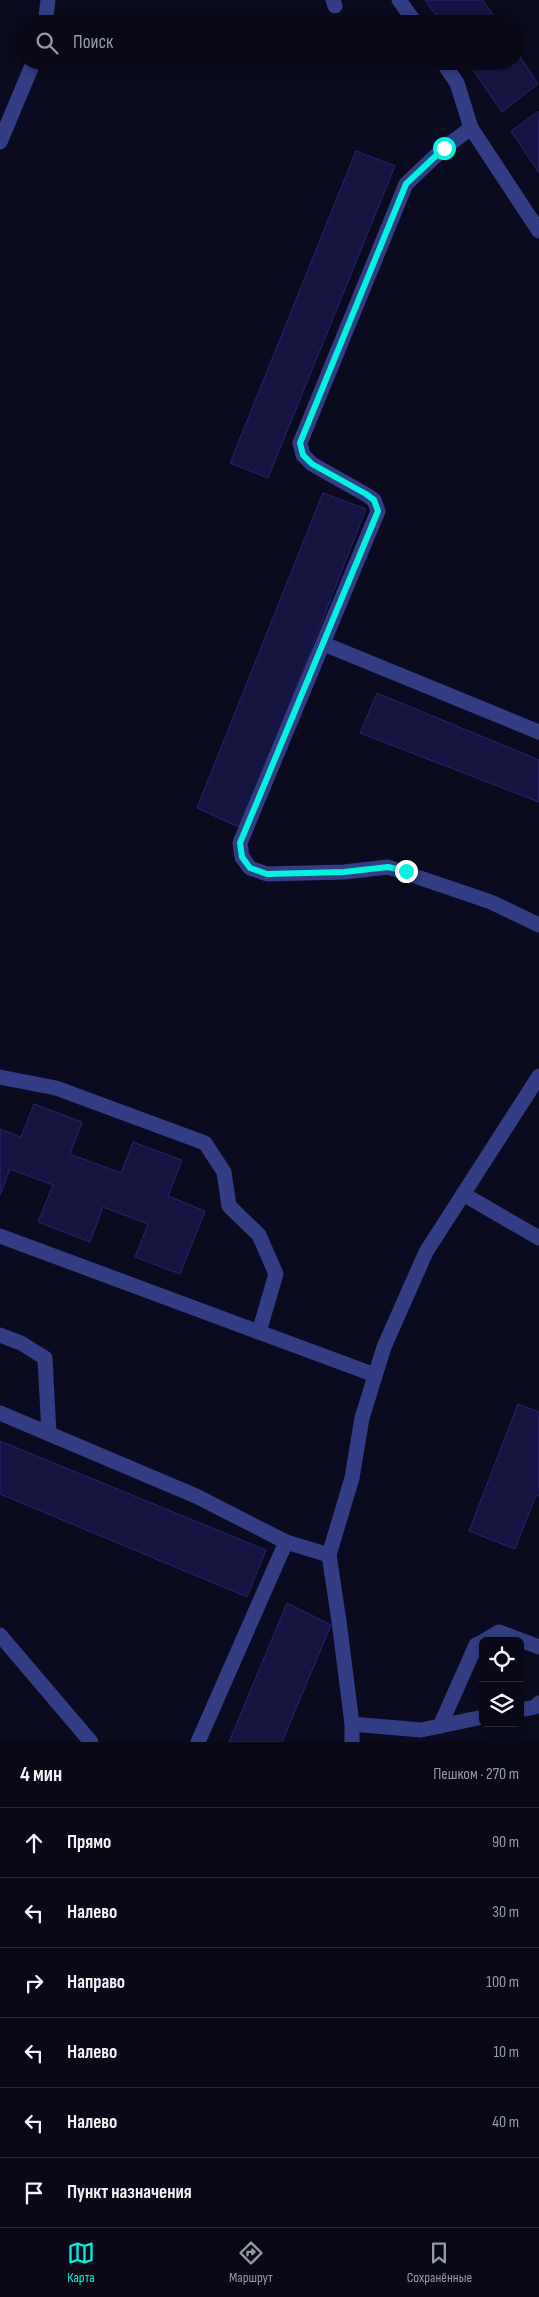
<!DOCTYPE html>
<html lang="ru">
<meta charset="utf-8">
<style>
body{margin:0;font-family:"Sofia Sans Condensed",sans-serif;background:#161624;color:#f1f3f6}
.controls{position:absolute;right:15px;bottom:15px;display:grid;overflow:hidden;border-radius:8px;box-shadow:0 2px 8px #0003}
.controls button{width:45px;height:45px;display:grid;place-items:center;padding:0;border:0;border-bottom:1px solid #292936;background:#080817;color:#f1f3f6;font:25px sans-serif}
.stop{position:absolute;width:15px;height:15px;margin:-11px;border:4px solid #00f4df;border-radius:50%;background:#fff}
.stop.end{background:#00f4df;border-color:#fff;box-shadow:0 1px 5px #0008}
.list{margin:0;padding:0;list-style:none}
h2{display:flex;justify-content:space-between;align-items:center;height:65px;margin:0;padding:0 20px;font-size:21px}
h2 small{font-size:16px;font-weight:400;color:#989aa1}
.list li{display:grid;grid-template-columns:32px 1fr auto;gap:15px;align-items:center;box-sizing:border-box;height:70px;padding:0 20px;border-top:1px solid #292936}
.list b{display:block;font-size:19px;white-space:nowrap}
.list em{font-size:16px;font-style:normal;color:#989aa1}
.icon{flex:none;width:28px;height:28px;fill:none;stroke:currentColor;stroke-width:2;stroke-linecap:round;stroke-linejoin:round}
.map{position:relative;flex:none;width:539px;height:1742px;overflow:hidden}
.search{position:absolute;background:#080817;box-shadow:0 2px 8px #0003;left:15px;right:15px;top:15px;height:55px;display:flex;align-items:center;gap:12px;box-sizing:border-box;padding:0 18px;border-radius:28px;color:#989aa1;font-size:19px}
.sheet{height:485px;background:#080817}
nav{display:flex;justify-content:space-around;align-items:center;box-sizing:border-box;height:70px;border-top:1px solid #292936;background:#080817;font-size:14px;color:#989aa1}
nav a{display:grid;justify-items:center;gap:2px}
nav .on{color:#00f4df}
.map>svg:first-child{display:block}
.building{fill:#161542;stroke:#262570}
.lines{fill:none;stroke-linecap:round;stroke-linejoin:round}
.minor{stroke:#323d83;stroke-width:15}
.route{stroke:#00f4df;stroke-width:6}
</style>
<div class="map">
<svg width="539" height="1742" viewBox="0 0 539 1742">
<rect width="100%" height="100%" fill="#0b0b1f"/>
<g class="building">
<polygon points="425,0 483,0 499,24 442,24"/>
<polygon points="515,49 538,84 502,112 467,61 515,61"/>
<polygon points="539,111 539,173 511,131"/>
<polygon points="356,151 395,166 268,478 230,463"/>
<polygon points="323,493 366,509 241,828 197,808"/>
<polygon points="377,693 539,760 539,802 360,733"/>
<polygon points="34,1104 82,1122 70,1154 121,1173 133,1142 182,1160 168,1196 205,1211 180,1274 135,1257 148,1224 103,1207 90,1242 38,1222 53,1185 10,1169 0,1195 0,1129 21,1137"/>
<polygon points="518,1404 539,1412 539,1496 536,1495 515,1549 469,1531"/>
<polygon points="0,1441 266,1550 247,1597 0,1494"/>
<polygon points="287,1603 331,1625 282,1742 229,1742"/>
</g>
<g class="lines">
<g class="minor">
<polyline points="333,0 335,6"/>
<polyline points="399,0 416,24"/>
<polyline points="45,24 48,0"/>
<polyline points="442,61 457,83 471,128 539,231"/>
<polyline points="471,128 444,148 406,184 300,443 303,455 312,464 365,494 374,500 378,511 240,843 242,857 250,868 267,874 344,872 388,867 491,902 539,925"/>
<polyline points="0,142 34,61"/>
<polyline points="324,644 539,732"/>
<polyline points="0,1077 56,1088 205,1143 224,1172 229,1206 259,1235 276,1274 259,1332"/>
<polyline points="463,1194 539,1238"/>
<polyline points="0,1236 375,1375"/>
<polyline points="0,1335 21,1343 45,1358 49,1434"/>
<polyline points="0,1413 196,1496 286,1542"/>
<polyline points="0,1635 91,1742"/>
<polyline points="484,1641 499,1632 539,1647"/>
<polyline points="520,1710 535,1707 539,1703"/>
<polyline points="352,1724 421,1730 483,1717"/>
<polyline points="440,1726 476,1645 483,1642"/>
<polyline points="198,1742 286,1542 329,1555"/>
<polyline points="352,1742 352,1724 339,1621 329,1555 352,1478 362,1418 384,1347 426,1252 539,1076"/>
</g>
</g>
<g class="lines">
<polyline class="route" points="406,871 388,867 344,872 267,874 250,868 242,857 240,843 378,511 374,500 366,494 312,464 303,455 300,443 406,184 444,148"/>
</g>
</svg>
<div class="controls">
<button><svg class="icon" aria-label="locate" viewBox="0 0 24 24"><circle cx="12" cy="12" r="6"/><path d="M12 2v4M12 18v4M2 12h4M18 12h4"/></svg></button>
<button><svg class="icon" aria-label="layers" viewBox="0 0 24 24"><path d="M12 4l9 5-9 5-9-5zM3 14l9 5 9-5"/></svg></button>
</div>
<div class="stop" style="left:444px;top:148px"></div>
<div class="stop end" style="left:406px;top:871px"></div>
<div class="search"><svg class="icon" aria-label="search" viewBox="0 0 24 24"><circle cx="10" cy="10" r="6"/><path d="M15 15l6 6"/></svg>Поиск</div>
</div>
<section class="sheet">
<h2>4 мин<small>Пешком · 270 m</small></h2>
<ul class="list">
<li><svg class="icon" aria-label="ahead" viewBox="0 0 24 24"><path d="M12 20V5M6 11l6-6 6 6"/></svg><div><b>Прямо</b></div><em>90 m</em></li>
<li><svg class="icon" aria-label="left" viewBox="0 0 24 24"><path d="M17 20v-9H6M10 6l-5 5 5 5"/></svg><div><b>Налево</b></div><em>30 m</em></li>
<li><svg class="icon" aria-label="right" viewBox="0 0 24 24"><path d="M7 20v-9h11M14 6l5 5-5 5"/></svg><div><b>Направо</b></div><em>100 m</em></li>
<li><svg class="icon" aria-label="left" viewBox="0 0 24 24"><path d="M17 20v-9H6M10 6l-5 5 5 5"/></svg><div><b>Налево</b></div><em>10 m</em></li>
<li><svg class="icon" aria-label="left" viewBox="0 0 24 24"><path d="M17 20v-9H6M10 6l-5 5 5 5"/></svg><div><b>Налево</b></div><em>40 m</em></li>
<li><svg class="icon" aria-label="arrive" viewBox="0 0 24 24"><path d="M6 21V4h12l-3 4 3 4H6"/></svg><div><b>Пункт назначения</b></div></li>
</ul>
</section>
<nav>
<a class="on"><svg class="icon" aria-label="map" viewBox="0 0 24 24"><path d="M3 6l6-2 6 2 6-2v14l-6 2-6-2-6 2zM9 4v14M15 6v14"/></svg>Карта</a>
<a><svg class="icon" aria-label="directions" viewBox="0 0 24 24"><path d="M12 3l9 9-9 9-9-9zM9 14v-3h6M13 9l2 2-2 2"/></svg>Маршрут</a>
<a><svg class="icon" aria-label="saved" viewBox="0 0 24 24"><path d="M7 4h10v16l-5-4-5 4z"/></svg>Сохранённые</a>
</nav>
